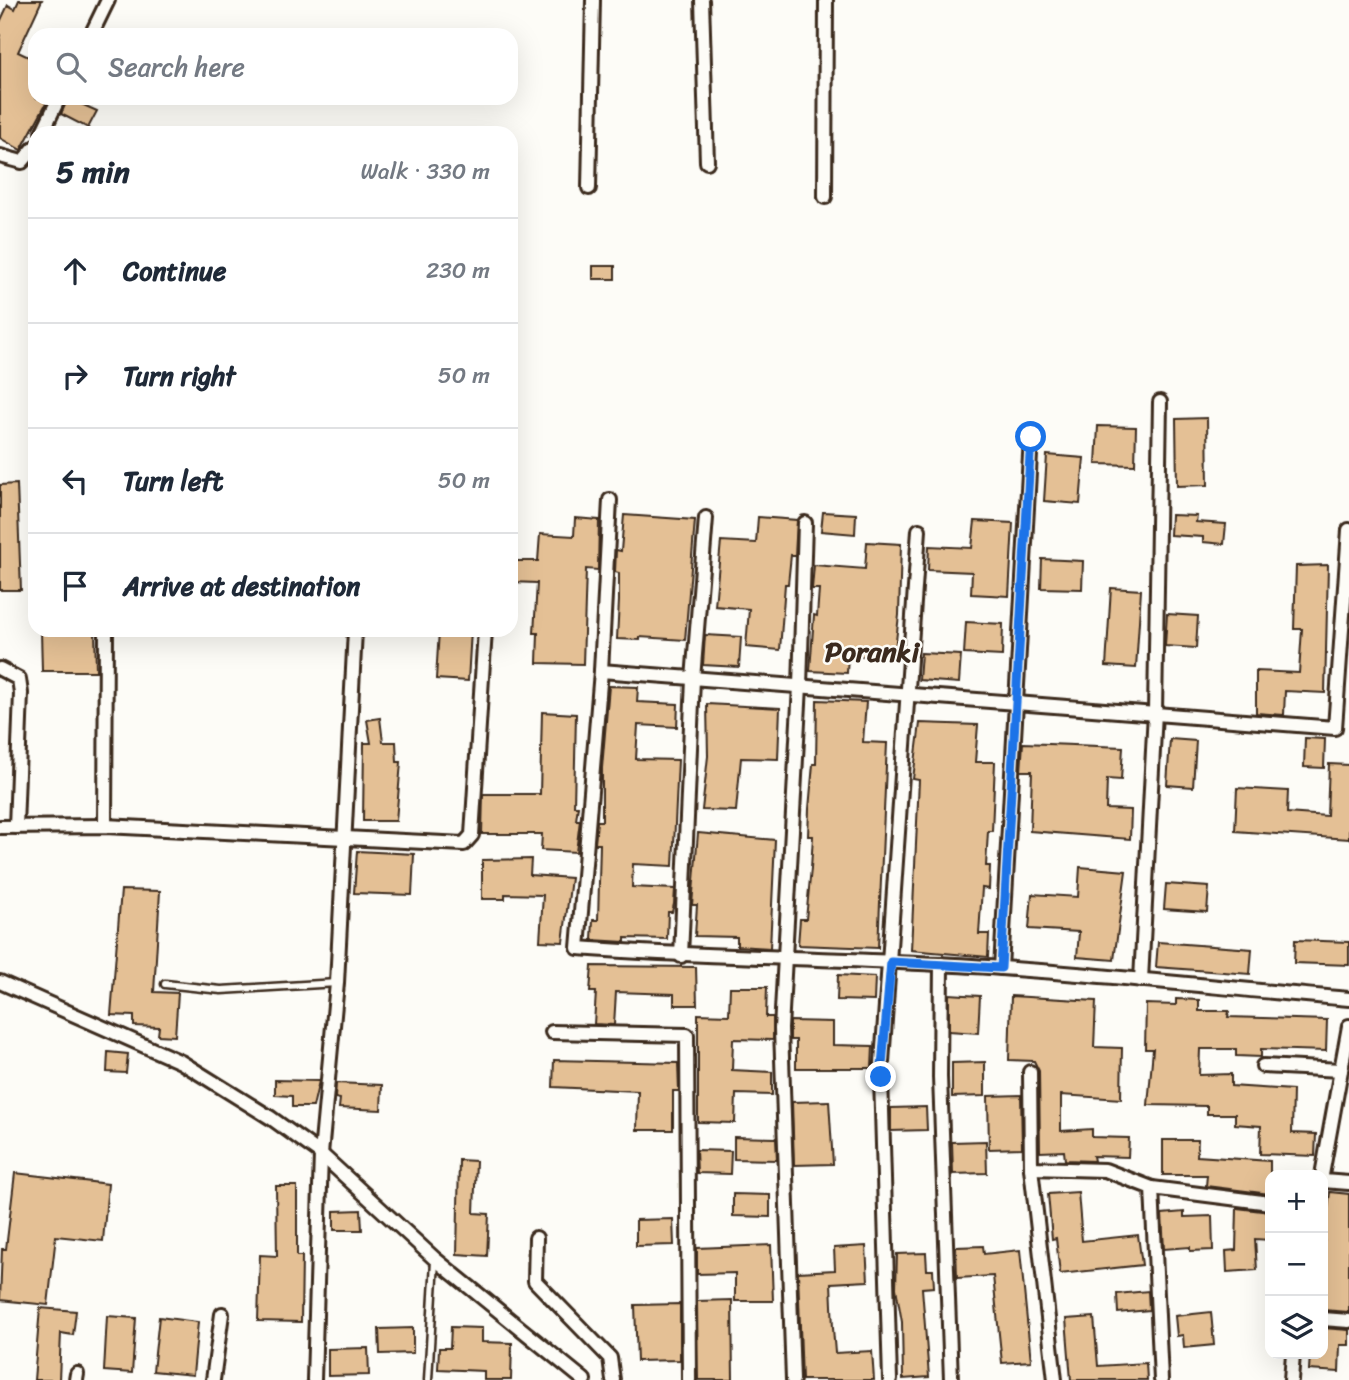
<!DOCTYPE html>
<meta charset="utf-8">
<style>
body{margin:0;font-family:Sriracha,sans-serif;background:#f2f2f3;color:#1f2937}
.controls{position:absolute;right:21px;bottom:21px;display:grid;overflow:hidden;border-radius:14px;box-shadow:0 7px 28px #0002}
.controls button{width:63px;height:63px;display:grid;place-items:center;padding:0;border:0;border-bottom:2px solid #e0e1e3;background:#fff;color:#1f2937;font:35px sans-serif}
.stop{position:absolute;width:21px;height:21px;margin:-16px;border:5px solid #1a73e8;border-radius:50%;background:#fff}
.stop.end{background:#1a73e8;border-color:#fff;box-shadow:0 2px 7px #0008}
.list{margin:0;padding:0;list-style:none}
h2{display:flex;justify-content:space-between;align-items:center;height:91px;margin:0;padding:0 28px;font-size:30px}
h2 small{font-size:23px;font-weight:400;color:#747a83}
.list li{display:grid;grid-template-columns:46px 1fr auto;gap:21px;align-items:center;box-sizing:border-box;height:105px;padding:0 28px;border-top:2px solid #e0e1e3}
.list b{display:block;font-size:26px;white-space:nowrap}
.list em{font-size:23px;font-style:normal;color:#747a83}
.icon{flex:none;width:38px;height:38px;fill:none;stroke:currentColor;stroke-width:2;stroke-linecap:round;stroke-linejoin:round}
.map{position:relative;flex:none;width:1349px;height:1380px;overflow:hidden}
.search{position:absolute;background:#fff;box-shadow:0 7px 28px #0002;left:28px;top:28px;width:490px;height:77px;display:flex;align-items:center;gap:18px;box-sizing:border-box;padding:0 24px;border-radius:21px;color:#747a83;font-size:26px}
.panel{position:absolute;background:#fff;box-shadow:0 7px 28px #0002;left:28px;top:126px;width:490px;height:511px;border-radius:21px}
.map>svg:first-child{display:block}
.building{fill:#e4c095;stroke:#3b2a1e;stroke-width:2}
.lines{fill:none;stroke-linecap:round;stroke-linejoin:round}
.lane-casing{stroke:#3b2a1e;stroke-width:11}
.street-casing{stroke:#3b2a1e;stroke-width:18}
.lane{stroke:#fdfcf7;stroke-width:6}
.street{stroke:#fdfcf7;stroke-width:12}
.route{stroke:#1a73e8;stroke-width:9}
.labels{text-anchor:middle;dominant-baseline:central;stroke-width:5;stroke-linejoin:round;paint-order:stroke}
.quarter-label{font-size:28px;font-weight:bold;fill:#3b2a1e;stroke:#fdfcf7}
</style>
<div class="map">
<svg width="1349" height="1380" viewBox="0 0 1349 1380">
<rect width="100%" height="100%" fill="#fdfcf7"/>
<filter id="ink" filterUnits="userSpaceOnUse"><feTurbulence type="fractalNoise" baseFrequency=".0143" numOctaves="2"/><feDisplacementMap in="SourceGraphic" scale="14" xChannelSelector="R" yChannelSelector="G"/><feConvolveMatrix kernelMatrix="1 2 1 2 8 2 1 2 1" color-interpolation-filters="sRGB"/></filter>
<g filter="url(#ink)">
<g class="building">
<polygon points="19,0 42,0 18,52 35,60 35,98 49,98 21,150 0,138 0,22 8,5 15,9"/>
<polygon points="68,98 97,111 88,128 61,114"/>
<rect x="593" y="266" width="22" height="13"/>
<polygon points="1207,418 1208,485 1177,486 1176,419"/>
<polygon points="1098,426 1136,427 1135,465 1096,464"/>
<polygon points="1047,455 1084,458 1080,504 1044,501"/>
<polygon points="17,484 21,590 0,590 0,485"/>
<polygon points="823,512 856,514 855,534 821,531"/>
<polygon points="624,515 695,520 685,640 640,637 640,640 617,639 619,601 619,573 615,572 616,550 621,551"/>
<polygon points="1171,515 1197,516 1196,522 1226,524 1224,544 1203,542 1203,537 1170,535"/>
<polygon points="758,517 797,520 795,556 791,555 788,584 785,584 780,650 746,647 749,609 715,606 721,541 756,543"/>
<polygon points="575,518 599,520 598,570 586,569 583,664 537,663 538,633 534,633 537,583 511,582 511,561 538,561 540,534 574,536"/>
<polygon points="975,521 1013,523 1009,596 971,594 972,572 928,570 929,546 972,548"/>
<polygon points="867,542 901,544 899,615 894,658 848,655 847,673 810,671 814,615 817,616 819,589 812,589 814,565 865,569"/>
<polygon points="1042,559 1083,561 1082,589 1041,588"/>
<polygon points="1328,565 1325,693 1285,691 1284,715 1256,713 1256,671 1299,673 1302,629 1294,629 1296,566"/>
<polygon points="1111,588 1141,590 1136,668 1106,666"/>
<polygon points="1167,614 1198,616 1196,648 1165,646"/>
<polygon points="966,622 1003,624 1002,656 964,654"/>
<polygon points="41,630 95,630 96,671 42,671"/>
<polygon points="439,630 471,630 468,681 436,679"/>
<polygon points="705,635 741,637 739,667 703,665"/>
<polygon points="921,653 961,655 959,683 919,680"/>
<polygon points="609,686 638,687 637,702 678,704 677,727 638,725 636,759 678,760 673,866 633,864 632,887 675,889 674,904 672,912 668,912 667,939 625,938 625,942 592,940 593,920 598,920 600,844 595,844 597,821 602,821 602,768"/>
<polygon points="817,700 866,702 863,742 887,743 878,948 798,945 800,919 806,919 811,868 813,836 808,836 809,809 813,764 816,764"/>
<polygon points="707,704 780,708 778,759 741,758 736,811 702,810 708,756"/>
<polygon points="542,712 576,714 574,806 578,806 576,820 580,820 576,852 541,850 542,834 482,834 483,794 540,794"/>
<polygon points="380,718 383,742 396,742 397,762 401,762 396,821 363,821 364,743 371,743 367,720"/>
<polygon points="920,723 978,725 975,762 995,762 992,831 988,831 986,866 990,866 989,889 982,888 979,934 989,934 988,957 911,950 919,780 913,779"/>
<polygon points="1305,738 1325,739 1324,768 1304,767"/>
<polygon points="1170,739 1196,741 1193,787 1167,785"/>
<polygon points="1023,743 1123,747 1121,780 1107,779 1106,809 1131,810 1130,839 1030,831 1032,771 1021,771"/>
<polygon points="1329,764 1349,765 1349,839 1235,831 1237,788 1288,791 1287,813 1327,816"/>
<polygon points="698,833 775,840 770,948 737,946 737,937 695,936 697,905 692,905"/>
<polygon points="357,851 414,854 412,895 354,893"/>
<polygon points="531,859 530,875 571,878 563,942 540,941 543,895 505,894 505,899 482,899 482,860"/>
<polygon points="1080,867 1126,871 1114,960 1077,957 1079,932 1029,929 1032,894 1078,897"/>
<polygon points="1166,884 1209,887 1207,912 1164,909"/>
<polygon points="121,890 160,891 154,992 178,993 175,1036 158,1035 159,1027 134,1026 134,1016 111,1015"/>
<polygon points="1295,940 1349,942 1349,965 1294,963"/>
<polygon points="1158,942 1252,949 1250,974 1156,967"/>
<polygon points="592,966 696,967 697,1005 674,1005 674,994 616,992 614,1025 594,1024 596,992 590,992"/>
<polygon points="838,975 875,977 874,1001 837,1000"/>
<polygon points="730,987 767,987 766,1017 773,1017 773,1040 733,1039 732,1070 772,1072 772,1095 736,1094 735,1123 698,1122 698,1014 729,1015"/>
<polygon points="949,994 980,996 978,1033 949,1031"/>
<polygon points="1011,996 1096,1001 1094,1047 1122,1048 1121,1099 1061,1095 1061,1131 1092,1129 1092,1137 1129,1138 1128,1157 1093,1156 1094,1161 1065,1160 1064,1151 1040,1152 1039,1071 1034,1061 1009,1060"/>
<polygon points="1176,999 1199,1000 1199,1011 1229,1011 1228,1017 1327,1020 1326,1051 1261,1049 1261,1057 1236,1056 1236,1049 1200,1049 1199,1075 1231,1074 1231,1086 1293,1090 1292,1133 1316,1134 1315,1156 1260,1154 1261,1126 1235,1124 1235,1114 1207,1114 1207,1106 1148,1105 1153,1049 1145,1049 1146,1004 1176,1005"/>
<polygon points="790,1021 833,1022 833,1045 873,1046 872,1068 796,1068 796,1040 790,1040"/>
<polygon points="108,1052 128,1054 126,1073 107,1072"/>
<polygon points="554,1060 678,1063 679,1091 673,1091 673,1130 637,1130 638,1091 553,1087"/>
<polygon points="985,1062 985,1096 952,1097 952,1063"/>
<polygon points="275,1080 319,1081 313,1107 292,1107 292,1096 275,1095"/>
<polygon points="336,1083 382,1085 381,1110 339,1108 340,1099 335,1098"/>
<polygon points="1021,1095 1022,1148 989,1149 988,1096"/>
<polygon points="829,1101 833,1164 794,1165 792,1102"/>
<polygon points="926,1107 927,1130 891,1131 891,1108"/>
<polygon points="734,1137 776,1138 777,1160 734,1159"/>
<polygon points="1163,1140 1198,1140 1197,1156 1270,1161 1270,1194 1206,1186 1207,1175 1163,1175"/>
<polygon points="986,1141 987,1173 953,1174 952,1142"/>
<polygon points="696,1150 731,1151 730,1174 697,1173"/>
<polygon points="459,1160 476,1161 474,1213 489,1214 487,1256 457,1254"/>
<polygon points="15,1173 108,1184 103,1241 56,1236 48,1305 0,1300 2,1249 6,1249"/>
<polygon points="276,1186 297,1186 297,1256 302,1256 301,1322 258,1321 260,1255 277,1256"/>
<polygon points="1078,1192 1082,1241 1138,1235 1142,1265 1060,1274 1056,1238 1052,1239 1048,1194"/>
<polygon points="1330,1192 1349,1194 1349,1312 1323,1310 1323,1251"/>
<polygon points="733,1194 770,1195 770,1217 733,1216"/>
<polygon points="1237,1208 1270,1212 1270,1240 1255,1239 1257,1270 1227,1272 1226,1251 1236,1250"/>
<polygon points="361,1210 362,1230 334,1230 334,1211"/>
<polygon points="1184,1212 1184,1217 1212,1216 1213,1250 1190,1251 1190,1247 1164,1249 1162,1214"/>
<polygon points="673,1219 674,1245 636,1246 636,1220"/>
<polygon points="771,1245 773,1301 735,1301 735,1273 697,1274 697,1248"/>
<polygon points="866,1246 868,1281 831,1283 833,1328 835,1353 872,1351 874,1380 802,1380 798,1272 835,1270 834,1248"/>
<polygon points="983,1246 984,1254 1020,1250 1031,1361 1002,1363 993,1276 957,1278 956,1247"/>
<polygon points="926,1253 927,1270 933,1270 934,1287 922,1288 929,1377 903,1379 902,1322 896,1288 897,1254"/>
<polygon points="1148,1291 1149,1310 1118,1313 1117,1294"/>
<polygon points="732,1300 733,1380 698,1380 697,1301"/>
<polygon points="680,1304 680,1360 637,1361 635,1305"/>
<polygon points="40,1308 76,1311 73,1335 61,1333 59,1380 34,1380"/>
<polygon points="1211,1312 1214,1345 1184,1348 1183,1335 1177,1336 1175,1316"/>
<polygon points="107,1316 136,1318 132,1373 104,1371"/>
<polygon points="159,1317 198,1322 193,1375 153,1371"/>
<polygon points="1094,1317 1098,1366 1146,1363 1147,1380 1071,1380 1066,1319"/>
<polygon points="451,1327 482,1328 482,1342 512,1343 511,1380 484,1380 484,1371 438,1369 439,1348 450,1348"/>
<polygon points="413,1328 413,1353 380,1354 379,1329"/>
<polygon points="1323,1328 1349,1330 1349,1345 1340,1345 1339,1372 1309,1370 1310,1354 1323,1354"/>
<polygon points="368,1348 369,1375 328,1376 328,1349"/>
</g>
<g class="lines">
<defs>
<g id="lane">
<polyline points="165,984 221,990 337,983"/>
<polyline points="428,1380 435,1261"/>
</g>
<g id="street">
<polyline points="702,0 707,162"/>
<polyline points="91,35 108,0"/>
<polyline points="42,133 59,98"/>
<polyline points="0,156 22,162 35,147"/>
<polyline points="589,188 593,0"/>
<polyline points="825,197 826,0"/>
<path d="M610,500L601,671L578,948C719,959 860,957 1001,968C1117,976 1233,989 1349,999"/>
<polyline points="0,669 19,679 21,693 16,827"/>
<polyline points="601,671 1016,703 1031,437"/>
<polyline points="105,826 106,630"/>
<polyline points="0,827 105,826 464,844 472,835 485,630"/>
<polyline points="681,956 693,679 706,518"/>
<polyline points="941,964 940,1077 951,1380"/>
<polyline points="1001,968 1016,703 1335,728 1349,530"/>
<polyline points="1141,980 1155,712 1160,402"/>
<polyline points="0,982 181,1062 271,1118 321,1154 435,1259 584,1380"/>
<polyline points="552,1032 687,1035 689,1380"/>
<polyline points="1263,1066 1341,1070"/>
<polyline points="1030,1072 1031,1168 1055,1380"/>
<polyline points="1031,1168 1105,1170 1152,1188 1161,1380"/>
<polyline points="1322,1175 1349,1026"/>
<polyline points="1323,1181 1349,1183"/>
<polyline points="1152,1188 1270,1203"/>
<polyline points="536,1238 535,1281 610,1358 613,1380"/>
<polyline points="1323,1319 1349,1321"/>
<polyline points="76,1380 77,1374"/>
<polyline points="213,1380 222,1314"/>
<polyline points="314,1380 321,1154 337,983 355,630"/>
<polyline points="793,1380 781,1029 800,686 805,523"/>
<polyline points="890,1380 881,1077 919,530"/>
<polyline points="1291,1380 1293,1354"/>
</g>
</defs>
<use href="#lane" class="lane-casing"/>
<use href="#street" class="street-casing"/>
<use href="#lane" class="lane"/>
<use href="#street" class="street"/>
</g>
</g>
<g class="lines" filter="url(#ink)">
<polyline class="route" points="881,1077 891,962 1001,968 1031,437"/>
</g>
<g class="labels">
<g class="quarter-label">
<text x="872" y="651">Poranki</text>
</g>
</g>
</svg>
<div class="controls">
<button>+</button>
<button>−</button>
<button><svg class="icon" aria-label="layers" viewBox="0 0 24 24"><path d="M12 4l9 5-9 5-9-5zM3 14l9 5 9-5"/></svg></button>
</div>
<div class="stop" style="left:1031px;top:437px"></div>
<div class="stop end" style="left:881px;top:1077px"></div>
<div class="search"><svg class="icon" aria-label="search" viewBox="0 0 24 24"><circle cx="10" cy="10" r="6"/><path d="M15 15l6 6"/></svg>Search here</div>
<section class="panel">
<h2>5 min<small>Walk · 330 m</small></h2>
<ul class="list">
<li><svg class="icon" aria-label="ahead" viewBox="0 0 24 24"><path d="M12 20V5M6 11l6-6 6 6"/></svg><div><b>Continue</b></div><em>230 m</em></li>
<li><svg class="icon" aria-label="right" viewBox="0 0 24 24"><path d="M7 20v-9h11M14 6l5 5-5 5"/></svg><div><b>Turn right</b></div><em>50 m</em></li>
<li><svg class="icon" aria-label="left" viewBox="0 0 24 24"><path d="M17 20v-9H6M10 6l-5 5 5 5"/></svg><div><b>Turn left</b></div><em>50 m</em></li>
<li><svg class="icon" aria-label="arrive" viewBox="0 0 24 24"><path d="M6 21V4h12l-3 4 3 4H6"/></svg><div><b>Arrive at destination</b></div></li>
</ul>
</section>
</div>
